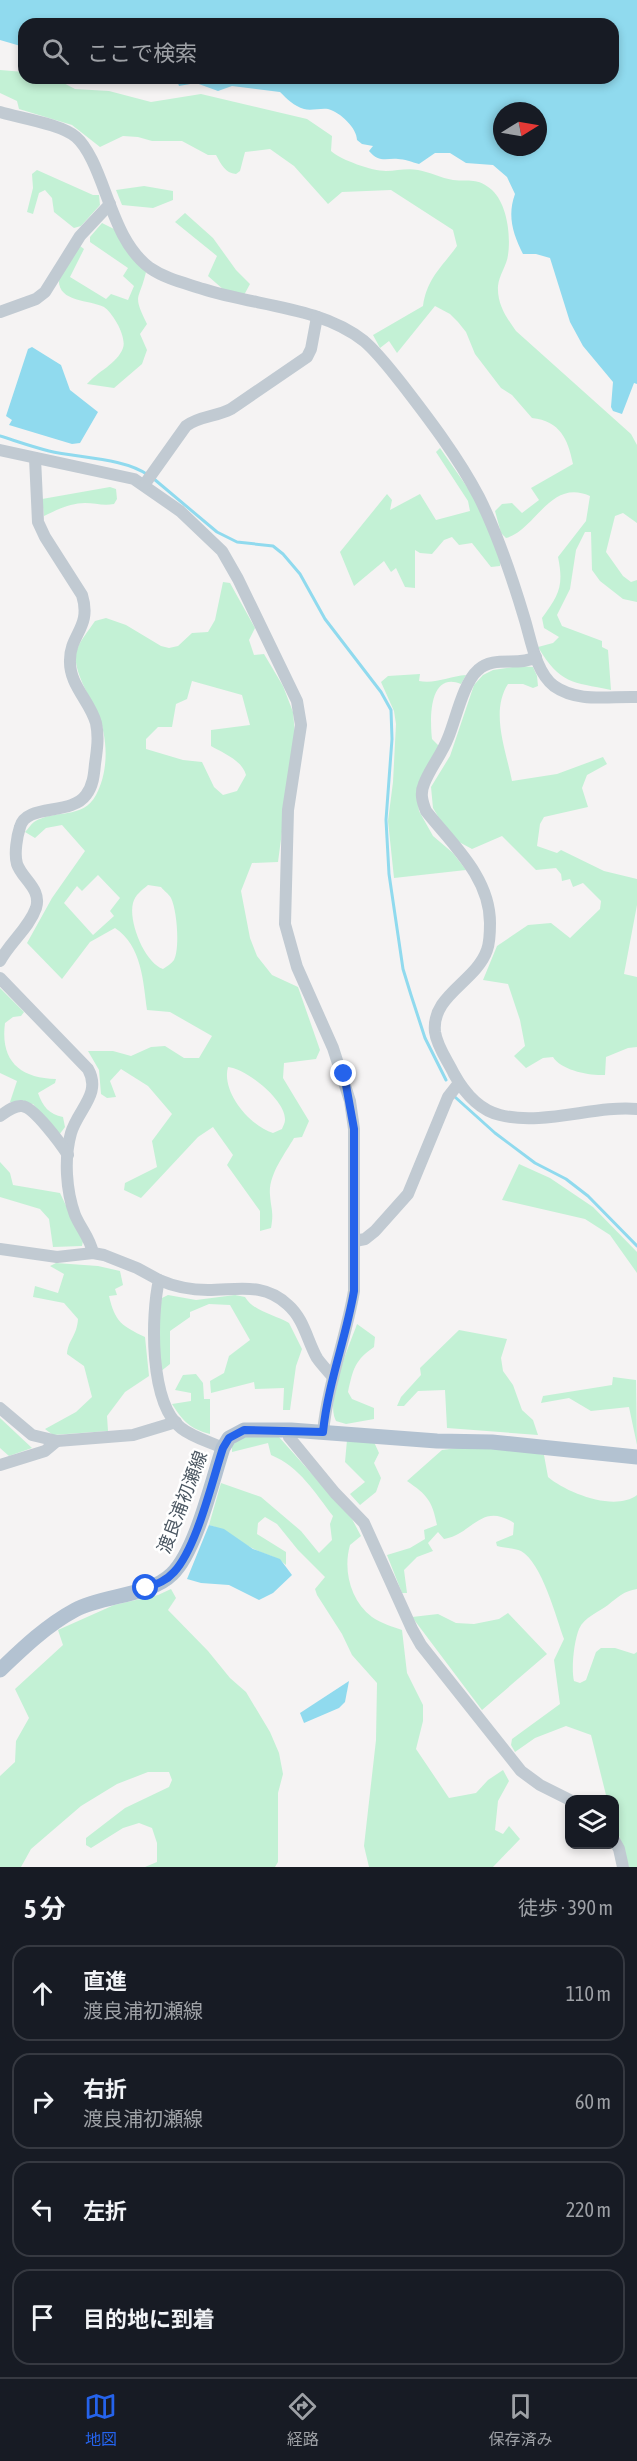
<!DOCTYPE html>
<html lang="ja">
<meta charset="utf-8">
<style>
body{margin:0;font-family:"Asap Condensed","Noto Sans JP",sans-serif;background:#20242c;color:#f1f3f6}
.controls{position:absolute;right:18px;bottom:18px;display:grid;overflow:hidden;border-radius:12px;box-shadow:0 3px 9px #0003}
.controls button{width:54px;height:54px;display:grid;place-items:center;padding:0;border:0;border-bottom:2px solid #363941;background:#171b24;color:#f1f3f6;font:30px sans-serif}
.compass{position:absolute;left:493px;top:102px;width:54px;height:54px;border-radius:50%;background:#171b24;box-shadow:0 3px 9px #0003;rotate:79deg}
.stop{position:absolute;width:18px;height:18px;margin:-14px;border:4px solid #2563eb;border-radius:50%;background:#fff}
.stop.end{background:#2563eb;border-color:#fff;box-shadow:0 2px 6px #0008}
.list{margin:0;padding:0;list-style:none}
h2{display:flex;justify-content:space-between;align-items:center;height:78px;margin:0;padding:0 24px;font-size:26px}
h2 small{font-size:20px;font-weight:400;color:#9ea1a6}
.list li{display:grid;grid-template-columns:39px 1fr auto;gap:18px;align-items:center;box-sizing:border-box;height:96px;margin:0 12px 12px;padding:0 12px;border:2px solid #363941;border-radius:18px}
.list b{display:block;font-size:22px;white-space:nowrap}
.list p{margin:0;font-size:20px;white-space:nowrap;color:#9ea1a6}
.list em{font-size:20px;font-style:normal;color:#9ea1a6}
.icon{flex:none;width:33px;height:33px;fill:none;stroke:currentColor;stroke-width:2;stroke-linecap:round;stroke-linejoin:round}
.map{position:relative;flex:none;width:637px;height:1867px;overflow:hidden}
.search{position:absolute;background:#171b24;box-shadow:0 3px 9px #0003;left:18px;right:18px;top:18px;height:66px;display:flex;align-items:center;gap:15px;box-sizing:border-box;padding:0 21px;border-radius:18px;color:#9ea1a6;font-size:22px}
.sheet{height:510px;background:#171b24}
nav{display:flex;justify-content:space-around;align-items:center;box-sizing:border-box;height:84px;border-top:2px solid #363941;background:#171b24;font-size:16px;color:#9ea1a6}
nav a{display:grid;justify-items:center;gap:3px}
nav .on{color:#2563eb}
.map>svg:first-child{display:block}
.green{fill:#c3f1d5;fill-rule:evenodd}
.water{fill:#90daee;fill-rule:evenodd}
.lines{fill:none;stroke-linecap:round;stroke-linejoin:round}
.stream{stroke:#90daee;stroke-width:3}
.minor{stroke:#c1cad2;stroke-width:12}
.major{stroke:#b3c2d1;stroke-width:15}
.route{stroke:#2563eb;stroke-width:8}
.labels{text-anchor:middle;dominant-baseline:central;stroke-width:5;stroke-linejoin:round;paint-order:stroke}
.street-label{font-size:18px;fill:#4a5661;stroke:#fff}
</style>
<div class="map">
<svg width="637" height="1867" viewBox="0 0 637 1867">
<rect width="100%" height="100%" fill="#f5f3f3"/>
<g class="green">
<path d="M0,70L24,72V78H54L75,89L109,91L151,102L201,94L307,119L332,136L331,151C341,160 372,171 386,171C397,171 406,168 418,170C430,172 441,178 453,180C470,182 477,177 492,190C507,204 511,235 508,255C507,265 499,275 498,286C497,304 506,317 516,331L631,434L637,445V523L623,513L615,516L606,552L623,576L631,582L637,580V602L623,599L600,581L592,570L591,532H585L576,550L570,589L557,615L562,626L602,641V647L608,650L611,690C572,682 560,684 538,647L553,643L559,637L544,628L542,618C559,595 564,586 558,557L586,521L590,496C550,478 536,530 506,538L501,533L495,511L502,504L512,503L522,513L539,500L531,488L573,464C568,439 560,421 532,418L512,395L501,388L475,354L466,332L458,322L450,314L435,306L397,353L389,341L380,348L373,335L423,306C427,278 442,267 457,246L453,230L391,190L342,192L328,204L294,166L270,149L245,152L240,171L236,174C225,173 221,164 216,155H208L182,141H152L138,137L123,136L100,147L72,125L19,109L17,101L0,93Z"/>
<polygon points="37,170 93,195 99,195 100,205 81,226 74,228 54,212 52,198 45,190 39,193 33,214 27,212 33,188 32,174"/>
<polygon points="144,186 173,191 173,200 153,208 122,205 116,190"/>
<polygon points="185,213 213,238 236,270 250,284 244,295 224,290 208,276 217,256 175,222"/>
<path d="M102,223L114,229L146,272C139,302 132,293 147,324L140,334L147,350L142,364L114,388L87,384C98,371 117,364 123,348C127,337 113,313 104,307C89,299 56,303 59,277L80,246L84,249L70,277L106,299L111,294L128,300L134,286L123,276L128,268L90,242V237Z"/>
<polygon points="440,448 474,497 501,556 500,566 491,567 472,543 459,545 452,537 444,540 432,554 420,553 415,550 415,588 405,587 396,568 391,572 384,561 354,586 340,552 387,494 392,500 390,510 420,494 436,520 470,511 468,501 436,452"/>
<path d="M110,487L116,489L117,499L114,504C103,506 95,503 85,503C71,503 56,510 44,516L42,499Z"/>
<path d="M223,582L230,583L255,628L249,640L254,655L264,654L283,686L293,712L295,734L278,862L252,863L241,891L250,938L257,956L272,975L298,987L320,1050L316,1059L284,1063L283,1078L309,1121L302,1137L294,1138C285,1154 268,1175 270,1195C271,1209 274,1212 271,1228L260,1231V1211L227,1165L233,1155L213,1127L198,1137L141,1198L124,1190L125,1183L157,1167L152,1141L172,1114L148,1086L121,1069L110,1081L116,1097L107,1098L101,1094L99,1070L88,1051H113L131,1056L151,1047L165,1046L184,1058H199L212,1036L170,1012L147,1010C143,981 142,946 115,928L90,942L62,979L27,943L52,898L85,851L62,825L46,828L35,838L25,832C28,829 31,824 34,822C54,809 83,820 96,795C109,771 108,738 98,714C91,698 73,672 76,653C78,643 89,630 95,621L106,618L126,625L161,646L169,648L178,646L192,633L208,632L215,620ZM192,681L242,695L250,725L211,730V746C223,753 242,760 246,775L237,791L223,795L214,787L202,762L183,760L146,749V739L158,727H172L176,704L187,699ZM98,875L120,898L110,911L114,916L93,935L64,903L77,886L82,891ZM148,885L161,887C164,891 169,894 171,898C177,910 180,948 174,960C171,964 167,966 163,969C145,963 128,922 133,903C135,895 142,890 148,885ZM228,1067C245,1068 286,1100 285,1120C285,1123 283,1126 282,1129L273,1133C250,1126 221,1092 228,1067Z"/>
<path d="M519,666L533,667L537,676L538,686L533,688L523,684H508C490,712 506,750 512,781L557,774L603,757L607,764L587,775L582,788L588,807L544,817L540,824L537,846L557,853L561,850L604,871L637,879V905L624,974L637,977V1047L628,1048L606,1057L605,1075C589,1076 561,1070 553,1057L543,1058L526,1068L514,1056L525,1046L520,1020L508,984L483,980L497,946L528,925L551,923L570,938L600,909L601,901L583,883L573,887L570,879L562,881L561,874L556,868L536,870L502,836L472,849L459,842L445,828L433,808L431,787L450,756L474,685L483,675L493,670Z"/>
<path d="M420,674L419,681C436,684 450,676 466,675L461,684C428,671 430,721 432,739L439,746L417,795L419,811L433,836L453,853L466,870L394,878L388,821L393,782L396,724L394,711L381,682L388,676Z"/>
<path d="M0,988L24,1012L21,1016L13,1017L5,1023C0,1061 20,1078 56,1079L55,1083L38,1093C43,1107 49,1114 63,1117L65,1127L59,1135L33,1104L10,1102L17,1081L0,1073Z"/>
<polygon points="0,1162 10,1173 13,1185 60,1193 83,1241 82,1246 53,1247 49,1219 40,1209 0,1197"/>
<polygon points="519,1164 550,1178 593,1207 637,1252 637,1273 610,1235 585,1219 502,1200"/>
<path d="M56,1263L98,1266L120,1271L123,1285L115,1289L117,1295L109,1296C115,1322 122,1326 145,1337L149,1376L125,1392L107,1416L108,1431L53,1435L45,1429L76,1412L92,1397L84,1366L67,1354C68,1340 77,1336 78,1319L64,1303L33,1297L35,1286L58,1293L64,1274L50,1266Z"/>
<path d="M168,1295L196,1300L235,1295L245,1297C253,1311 275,1315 289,1323L302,1349L296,1366L290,1410H283L284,1388L255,1389L254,1382L211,1393L210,1381L224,1373L229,1356L250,1340L230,1305L209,1304L190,1312V1317L170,1331V1364L160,1372V1307L162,1298Z"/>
<path d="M357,1324L375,1337L374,1347C355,1360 353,1369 348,1392L352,1399L374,1408V1419L346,1424L336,1421C325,1399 349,1347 357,1324Z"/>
<polygon points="459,1330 507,1339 501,1358 503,1371 513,1385 522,1410 533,1420 538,1435 447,1428 445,1390 418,1391 404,1406 397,1406 401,1397 421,1375 420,1368"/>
<path d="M196,1374L203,1383L204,1399H210V1434C190,1429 183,1421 172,1404L191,1401V1393L175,1390L183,1375Z"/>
<polygon points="613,1377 636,1380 637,1445 629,1407 591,1411 569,1398 541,1403 543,1396 612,1385"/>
<polygon points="0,1418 32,1448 9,1456 0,1448"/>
<path d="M246,1435L279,1437L352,1519L361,1536L350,1545C343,1570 350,1600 372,1617C381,1623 393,1627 402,1630L407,1673L423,1705V1721L416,1749L449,1798L476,1793L488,1780L503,1770L509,1781L498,1801L495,1830L503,1834L509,1826L520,1839L493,1867H369L364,1846L376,1740L377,1683L352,1655L342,1634L317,1595L315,1589L325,1577L298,1550L277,1524L265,1517L258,1523L257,1534L286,1552V1565C275,1555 264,1555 252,1548C235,1539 227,1530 209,1525L221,1483L261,1497L301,1531L319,1553L332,1540L330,1524L333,1516C315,1493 300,1467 271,1455L268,1443L232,1452V1445Z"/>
<polygon points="347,1440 374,1442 379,1453 374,1463 381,1478 376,1492 360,1505 350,1494 365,1482 345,1462"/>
<path d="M473,1446L515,1449L544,1455L548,1477C567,1493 615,1512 637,1495V1589C624,1591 618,1597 608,1605C599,1612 584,1617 579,1629C574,1641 571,1669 574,1681L580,1683L586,1680L596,1652L601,1648H615L634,1654L637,1652V1867H629L615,1823L614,1800L607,1799L591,1735L566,1726L535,1738L515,1752L511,1745L512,1739L560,1704L554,1660L564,1639C556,1617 542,1563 521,1551C515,1548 504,1548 497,1546L496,1542L513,1535L514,1523C481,1501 472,1535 444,1539L438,1532L428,1543L433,1551L417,1557L404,1570L407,1593H402L387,1555L410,1548L425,1539L424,1530L437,1525C432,1500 427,1495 407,1481L442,1450Z"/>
<polygon points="171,1589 176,1598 168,1610 208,1651 230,1678 246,1692 270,1732 279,1753 283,1774 278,1793 278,1862 275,1867 145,1867 157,1862 157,1843 152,1828 139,1823 123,1828 91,1848 86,1845 86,1838 125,1808 169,1787 172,1780 169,1772 148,1772 117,1784 81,1806 31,1849 21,1867 0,1867 0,1776 15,1762 16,1741 29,1718 15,1689 63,1645 58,1630 114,1605 158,1595"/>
<polygon points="508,1613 547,1654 482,1710 412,1617 438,1614 456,1623 474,1624 499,1619"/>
</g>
<g class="water">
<path d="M0,0H637V384L634,383L622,414L613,411L611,407L613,382L583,346L570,322L550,258L536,254H523C513,234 507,216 515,194L507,177L493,165L466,163L450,153H435L419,164C412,162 404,159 398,159C386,158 379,163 369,151L373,146L362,144L357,140C357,128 340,112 328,109C320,108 311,111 304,109C294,106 287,99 280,92L232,86L218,91L196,83L179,86L178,83C167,83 137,82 131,78H613V24H24V47L0,40ZM502,111H538V147H502Z"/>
<polygon points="32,347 61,365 70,390 98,412 80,443 72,444 9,425 12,420 6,416 28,349"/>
<polygon points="209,1525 224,1529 253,1549 280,1559 292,1575 273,1593 259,1600 229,1585 201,1583 187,1579"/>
<polygon points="349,1681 345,1702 339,1708 304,1723 300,1713"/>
</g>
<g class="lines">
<g class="stream">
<path d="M0,436C16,441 33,447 49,451C79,458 124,458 148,475"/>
<polyline points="154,479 217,532 237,542 273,546 283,554 300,574 325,619 381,692 391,710 392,739 386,820 389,874 403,969 411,995 425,1038 446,1080"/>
<polyline points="455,1097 495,1133 535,1163 566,1179 588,1196 637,1246"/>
</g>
<g class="minor">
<path d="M0,112C20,118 61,124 76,137C83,143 88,152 92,160C109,194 117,244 150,268C166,279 185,283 203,289C255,306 320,306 364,341C378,353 390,369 402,384C429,419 458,457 479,497C498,535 512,577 524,617C531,639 535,671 554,686C578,703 609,696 637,697"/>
<polyline points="0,312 36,299 45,292 80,236 110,204"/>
<path d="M0,450L134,479L180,511L222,551L238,579L297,701L301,725L288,810L285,924L297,967L333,1048L350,1101L354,1129V1291C346,1338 328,1383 323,1432"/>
<path d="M144,485L186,426C199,416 216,417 231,409L307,357L311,349L317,317"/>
<path d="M536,657C519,667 494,655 478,670C463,683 456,719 448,738C442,754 430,768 424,784C420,793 422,801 426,811C452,844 490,877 490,923C490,932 490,942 487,950C476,982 431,995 435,1032C437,1047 448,1061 454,1074C464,1092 479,1110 500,1115C543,1126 596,1105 637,1109"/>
<path d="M0,961C10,942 29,928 36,908C42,889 22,879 17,864C14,854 17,836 20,827C26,803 71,816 86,795C93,786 94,775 95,764C97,750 99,737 96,723C90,701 69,685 70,660C70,634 92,627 82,595L45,537L38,522L35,458"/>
<path d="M0,978L88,1069C102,1094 78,1109 71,1133C64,1158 66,1191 75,1215C81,1229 90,1238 93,1253"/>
<path d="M0,1116C6,1112 14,1105 22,1106C34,1107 61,1144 68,1155"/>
<polyline points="355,1241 365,1239 375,1231 408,1194 448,1097 459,1083"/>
<path d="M0,1249L57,1257L93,1253L104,1255L137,1268L159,1280C151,1315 149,1403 181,1428C192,1437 210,1442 223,1448"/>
<path d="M159,1280C175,1287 191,1290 208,1290C238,1290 264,1282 288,1305C304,1319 307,1340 317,1358C321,1364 327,1370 332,1376"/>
<polyline points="0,1408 32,1435 57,1441 133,1435 176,1422"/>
<polyline points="291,1430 289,1437 335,1493 364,1523 412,1629 421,1645 521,1771 540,1785 570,1800"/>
<polyline points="0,1465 45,1451 57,1441"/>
<polyline points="614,1840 619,1849 623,1867"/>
</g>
<path class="major" d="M0,1670C23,1648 47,1625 75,1610C103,1595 150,1596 172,1574C196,1551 212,1481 223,1448L229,1438L244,1430H291L437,1441L492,1442L637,1457"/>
</g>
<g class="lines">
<path class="route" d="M146,1588C157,1584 166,1581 174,1572C197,1547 212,1481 223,1448L229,1438L244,1430L323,1432C328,1383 346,1338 354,1291V1129L344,1074"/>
</g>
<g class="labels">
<g class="street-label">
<text transform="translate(182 1502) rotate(-69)">渡良浦初瀬線</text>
</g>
</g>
</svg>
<div class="controls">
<button><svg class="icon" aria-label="layers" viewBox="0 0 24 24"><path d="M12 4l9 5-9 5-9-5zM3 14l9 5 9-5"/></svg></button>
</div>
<svg class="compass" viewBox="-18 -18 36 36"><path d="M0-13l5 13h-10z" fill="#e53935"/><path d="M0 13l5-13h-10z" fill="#9ea1a6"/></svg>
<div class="stop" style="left:146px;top:1588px"></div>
<div class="stop end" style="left:344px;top:1074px"></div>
<div class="search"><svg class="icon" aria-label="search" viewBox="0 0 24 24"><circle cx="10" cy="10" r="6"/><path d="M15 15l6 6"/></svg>ここで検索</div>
</div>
<section class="sheet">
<h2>5 分<small>徒歩 · 390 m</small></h2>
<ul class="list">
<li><svg class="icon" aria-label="ahead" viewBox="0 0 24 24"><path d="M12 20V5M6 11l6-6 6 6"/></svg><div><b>直進</b><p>渡良浦初瀬線</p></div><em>110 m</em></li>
<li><svg class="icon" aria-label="right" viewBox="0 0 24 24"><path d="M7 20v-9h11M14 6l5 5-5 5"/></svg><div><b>右折</b><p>渡良浦初瀬線</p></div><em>60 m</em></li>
<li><svg class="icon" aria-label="left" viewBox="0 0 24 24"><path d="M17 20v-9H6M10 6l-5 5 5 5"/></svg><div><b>左折</b></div><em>220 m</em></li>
<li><svg class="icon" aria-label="arrive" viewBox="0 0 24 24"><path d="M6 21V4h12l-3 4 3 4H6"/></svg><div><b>目的地に到着</b></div></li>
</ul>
</section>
<nav>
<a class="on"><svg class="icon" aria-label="map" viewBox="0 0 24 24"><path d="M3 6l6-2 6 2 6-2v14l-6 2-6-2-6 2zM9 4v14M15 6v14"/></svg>地図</a>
<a><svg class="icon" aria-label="directions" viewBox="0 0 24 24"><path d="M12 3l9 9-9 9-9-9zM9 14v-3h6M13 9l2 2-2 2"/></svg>経路</a>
<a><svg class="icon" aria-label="saved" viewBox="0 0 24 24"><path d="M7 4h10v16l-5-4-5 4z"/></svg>保存済み</a>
</nav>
